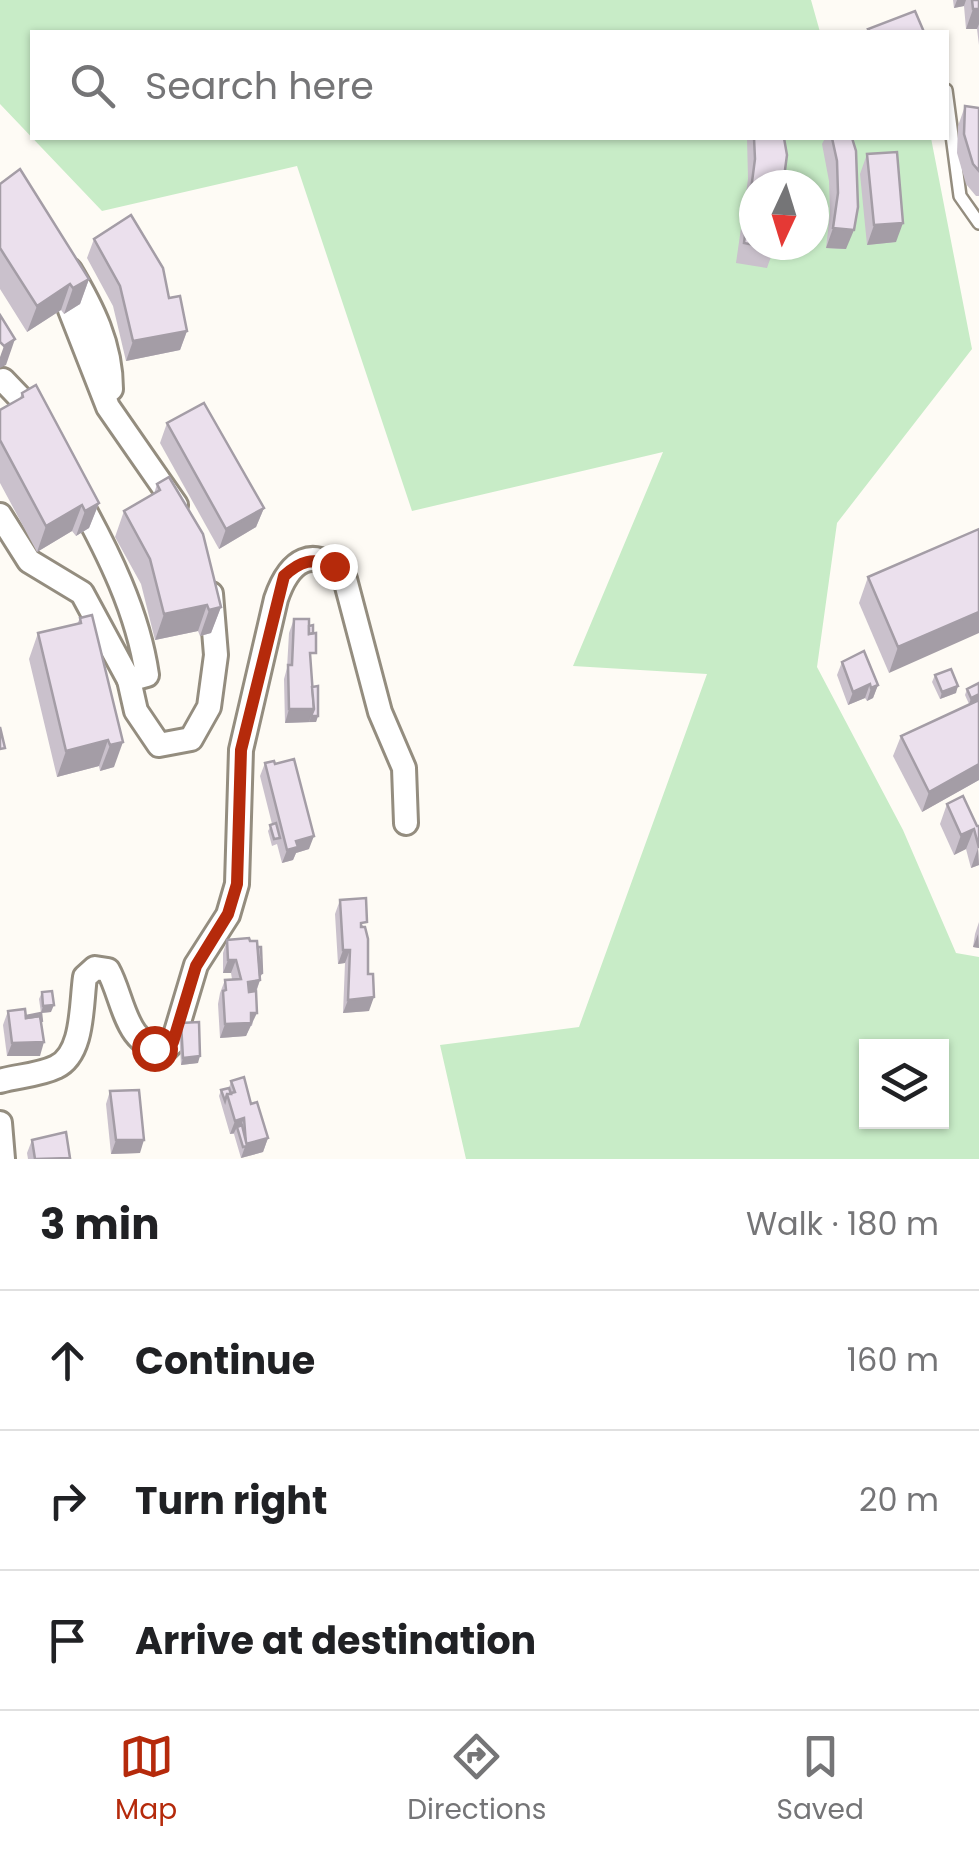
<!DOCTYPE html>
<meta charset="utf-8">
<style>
body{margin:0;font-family:Poppins,sans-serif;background:#f2f2f2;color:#202124}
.controls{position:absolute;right:30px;bottom:30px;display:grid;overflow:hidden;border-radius:0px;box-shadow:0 2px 8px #0004}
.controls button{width:90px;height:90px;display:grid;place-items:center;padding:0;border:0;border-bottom:2px solid #e0e0e0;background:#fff;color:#202124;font:50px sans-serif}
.compass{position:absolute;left:739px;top:170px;width:90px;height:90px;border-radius:50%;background:#fff;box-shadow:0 2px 8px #0004;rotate:184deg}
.stop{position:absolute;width:30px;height:30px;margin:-22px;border:8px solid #b52a0b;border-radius:50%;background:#fff}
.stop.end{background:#b52a0b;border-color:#fff;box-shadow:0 2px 10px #0008}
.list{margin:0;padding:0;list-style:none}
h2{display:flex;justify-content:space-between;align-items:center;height:130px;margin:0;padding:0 40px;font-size:42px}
h2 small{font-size:32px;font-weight:400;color:#757577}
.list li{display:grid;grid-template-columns:65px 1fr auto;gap:30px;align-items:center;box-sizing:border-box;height:140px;padding:0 40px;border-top:2px solid #e0e0e0}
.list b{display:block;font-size:38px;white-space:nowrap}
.list em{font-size:32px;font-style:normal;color:#757577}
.icon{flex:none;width:55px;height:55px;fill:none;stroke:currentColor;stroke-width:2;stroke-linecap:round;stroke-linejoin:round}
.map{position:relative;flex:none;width:979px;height:1159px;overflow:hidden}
.search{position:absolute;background:#fff;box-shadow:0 2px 8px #0004;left:30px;right:30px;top:30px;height:110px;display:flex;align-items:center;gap:25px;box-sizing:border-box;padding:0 35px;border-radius:0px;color:#757577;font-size:38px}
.sheet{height:550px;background:#fff}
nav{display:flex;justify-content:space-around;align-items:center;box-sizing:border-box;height:140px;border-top:2px solid #e0e0e0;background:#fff;font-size:28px;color:#757577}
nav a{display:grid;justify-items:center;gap:5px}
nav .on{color:#b52a0b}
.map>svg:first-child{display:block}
.green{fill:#c8ecc7;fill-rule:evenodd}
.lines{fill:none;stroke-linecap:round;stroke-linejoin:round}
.service-casing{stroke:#948d7f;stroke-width:16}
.minor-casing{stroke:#948d7f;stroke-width:28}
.service{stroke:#fff;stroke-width:11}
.minor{stroke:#fff;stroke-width:22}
.wall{fill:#cac1cc}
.shaded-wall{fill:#a49da6}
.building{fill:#ebe0ed;stroke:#a49da6;stroke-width:2.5}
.route{stroke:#b52a0b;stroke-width:12}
</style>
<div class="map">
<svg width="979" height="1159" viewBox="0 0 979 1159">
<rect width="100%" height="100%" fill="#fefbf5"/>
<path class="green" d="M0,0H811L820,32H32V138H931L972,349L837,523L817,667L903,830L956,953L979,957V1159H466L440,1045L579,1027L707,674L573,666L663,452L412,511L297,166L102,211L0,104ZM754,185H814V245H754ZM866,1046H942V1122H866Z"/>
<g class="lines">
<defs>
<polyline id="service" points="946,90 960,196 979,223"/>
<g id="minor">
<path d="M70,270C92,307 111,344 111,389"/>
<polyline points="70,310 108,407 176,505"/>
<polyline points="3,380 29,407 36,420"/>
<path d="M0,515L29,561L82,593L129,680L147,675C138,612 108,552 77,496"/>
<polyline points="129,680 136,711 159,745 191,739 209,707 216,655 211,594"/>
<path d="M0,1081C17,1076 40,1075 56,1067C84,1054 81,1004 85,977L95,968L108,970C124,998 125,1050 167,1048L173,1042L196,965L228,915L237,884L241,750L276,599C289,561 313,542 345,579L380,712L404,768L406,823"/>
<polyline points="0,1123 3,1159"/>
</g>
</defs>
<use href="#service" class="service-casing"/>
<use href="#minor" class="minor-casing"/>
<use href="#service" class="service"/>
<use href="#minor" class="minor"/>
</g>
<g class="wall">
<polygon points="953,0 979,0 979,45 977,29 966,29 964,6 954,8"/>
<polygon points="965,106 979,108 979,196 976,196 966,184 957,153 958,126"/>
<polygon points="747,138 784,138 774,248 767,268 736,263 748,179"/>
<polygon points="825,138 852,138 846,249 826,248 830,213 829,181 822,144"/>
<polygon points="867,154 896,242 867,245 860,174"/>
<polygon points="0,184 89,279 80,304 64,314 61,310 27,332 0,289"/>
<polygon points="94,239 187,331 180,350 126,361 113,306 87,258"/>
<polygon points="22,393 99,503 89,528 76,536 72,531 37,552 0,483 0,410 19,400"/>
<polygon points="167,423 264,508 256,527 219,549 160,443"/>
<polygon points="157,484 221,607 211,633 200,636 198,631 155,640 141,584 115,537 124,511 154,494"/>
<polygon points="979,529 889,673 859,603 868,577"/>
<polygon points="92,615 114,767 100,771 99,766 57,777 29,659 38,633 77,624 80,618"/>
<polygon points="294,619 311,666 312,687 318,716 316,722 285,723 284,679 287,668 289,633"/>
<polygon points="842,662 878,685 873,698 867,701 865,698 848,705 837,675"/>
<polygon points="935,675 956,693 940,699 932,682"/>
<polygon points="979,683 969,704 965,695 967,689"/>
<polygon points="979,700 979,780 922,812 893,756 901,736"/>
<polygon points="265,763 309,849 296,853 293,860 282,863 277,844 272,846 268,831 272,824 260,776"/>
<polygon points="947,804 977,826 979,865 971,868 966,849 954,855 940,824"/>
<polygon points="340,900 365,928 369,1011 343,1013 345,963 338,964 335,914"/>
<polygon points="979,922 979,948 973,947 975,934"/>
<polygon points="227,940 262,973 256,993 252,1026 250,1026 246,1036 220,1038 218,1004 220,993 225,980 232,979 231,973 223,973 223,953"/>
<polygon points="42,992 51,1012 41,1013 39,999"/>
<polygon points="8,1011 26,1016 40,1056 7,1056 3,1025"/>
<polygon points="181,1023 198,1063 181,1065 179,1030"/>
<polygon points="231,1081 251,1104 268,1138 263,1152 241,1158 234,1134 230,1134 219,1096 221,1090 229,1088"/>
<polygon points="110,1091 140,1153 111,1154 106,1104"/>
<polygon points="32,1140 70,1159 28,1159 27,1153"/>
</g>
<g class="shaded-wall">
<polygon points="957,0 966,0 964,6 954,8"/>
<polygon points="973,9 979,9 979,24 977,29 966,29"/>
<polygon points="903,223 896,242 867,245 874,225"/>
<polygon points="833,228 854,230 846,249 826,248"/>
<polygon points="89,279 80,304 64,314 73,288"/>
<polygon points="70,284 61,310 27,332 37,306"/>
<polygon points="187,331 180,350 126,361 133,341"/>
<polygon points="15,339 6,365 0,368 0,357 4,346"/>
<polygon points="99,503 89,528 76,536 85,511"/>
<polygon points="82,505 72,531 37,552 46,526"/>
<polygon points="264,508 256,527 219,549 226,529"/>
<polygon points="207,605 198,631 155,640 164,614"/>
<polygon points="221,607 211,633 200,636 209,610"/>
<polygon points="979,612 979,633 889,673 898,647"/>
<polygon points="870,684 865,698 848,705 853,692"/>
<polygon points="878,685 873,698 867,701 871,688"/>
<polygon points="958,686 956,693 940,699 942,692"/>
<polygon points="979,694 979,700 969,704 971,698"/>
<polygon points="289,709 314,709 309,722 285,723"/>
<polygon points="311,716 318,716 316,722 309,722"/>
<polygon points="108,740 99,766 57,777 66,751"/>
<polygon points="123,742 114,767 100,771 110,745"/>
<polygon points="979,764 979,780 922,812 929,792"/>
<polygon points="974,829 966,849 954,855 961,835"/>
<polygon points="314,836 309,849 296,853 293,860 282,863 287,850 296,841"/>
<polygon points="978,848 979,865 971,868"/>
<polygon points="978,934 979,948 973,947"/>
<polygon points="343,950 350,950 345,963 338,964"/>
<polygon points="228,960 236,960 231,973 223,973"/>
<polygon points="260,980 255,994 243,995 248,982"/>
<polygon points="374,997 369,1011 343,1013 348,1000"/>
<polygon points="54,1005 51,1012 41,1013 43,1006"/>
<polygon points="251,1013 257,1013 246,1036 220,1038 225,1024"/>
<polygon points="44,1042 40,1056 7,1056 12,1043"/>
<polygon points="200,1056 198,1063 181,1065 183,1058"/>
<polygon points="244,1118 239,1132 237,1127 234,1133 230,1134 235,1121"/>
<polygon points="268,1138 263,1152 241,1158 246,1144"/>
<polygon points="116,1140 144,1140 140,1153 111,1154"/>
</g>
<g class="building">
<polygon points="972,0 979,0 979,9 973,9"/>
<polygon points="915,11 924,32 870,32 868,29"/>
<polygon points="965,106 979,108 979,171 973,164 964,134"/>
<polygon points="754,138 784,138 787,155 783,185 754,185 754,245 744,243 755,159"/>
<polygon points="832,138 852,138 856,151 858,207 854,230 833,228 838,193 837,161"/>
<polygon points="897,152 903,223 874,225 867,154"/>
<polygon points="20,169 89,279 73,288 70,284 37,306 0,248 0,184"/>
<polygon points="131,215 163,268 169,298 180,296 187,331 133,341 120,286 94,239"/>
<polygon points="0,315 15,339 4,346 0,342"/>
<polygon points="36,385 99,503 85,511 82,505 46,526 0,440 0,410 23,397 22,393"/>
<polygon points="204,403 264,508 226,529 167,423"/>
<polygon points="169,477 203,534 221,607 209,610 207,605 164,614 150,559 124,511 160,490 157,484"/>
<polygon points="979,529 979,612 898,647 868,577"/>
<polygon points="92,615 123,742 110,745 108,740 66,751 38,633 81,623 80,618"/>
<polygon points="294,619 309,619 309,634 316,633 316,653 310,653 314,709 289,709 288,665 292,665"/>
<polygon points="313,625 313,633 309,634 309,626"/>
<polygon points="864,651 878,685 871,688 870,684 853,692 842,662"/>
<polygon points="951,669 958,686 942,692 935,675"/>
<polygon points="979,683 979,694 971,698 967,689"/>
<polygon points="318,686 318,716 311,716 314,709 312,687"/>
<polygon points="979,700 979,764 929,792 901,736"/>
<polygon points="0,727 5,748 0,749"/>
<polygon points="294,759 314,836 296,841 298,847 287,850 265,763 274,761 275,764"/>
<polygon points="963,796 977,826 979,826 979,848 974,829 961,835 947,804"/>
<polygon points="276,823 280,838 274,839 270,825"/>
<polygon points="366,898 367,922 361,923 361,927 365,927 368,939 368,974 373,974 374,997 348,1000 350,950 343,950 340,900"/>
<polygon points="249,938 250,941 257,941 260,980 248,982 249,992 256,991 257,1013 251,1013 251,1023 225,1024 223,991 226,990 225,980 241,979 236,960 228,960 227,940"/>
<polygon points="258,947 261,947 262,973 260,974"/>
<polygon points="52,991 54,1005 43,1006 42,992"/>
<polygon points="25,1009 26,1018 40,1016 44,1042 12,1043 8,1011"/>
<polygon points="41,1013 42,1022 40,1016 26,1018 26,1016"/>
<polygon points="199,1022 200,1056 183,1058 181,1023"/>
<polygon points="244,1077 251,1104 257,1102 268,1138 246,1144 244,1118 235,1121 227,1094 235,1092 231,1081"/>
<polygon points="229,1088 231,1094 227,1094 225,1101 221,1090"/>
<polygon points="139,1090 144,1140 116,1140 110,1091"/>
<polygon points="242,1125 247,1146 243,1147 237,1127"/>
<polygon points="66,1132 70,1158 35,1159 32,1140"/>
</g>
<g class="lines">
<path class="route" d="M154,1048H167L173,1042L196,966L228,914L237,884L241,750L284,576C300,561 313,557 334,566"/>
</g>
</svg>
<div class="controls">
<button><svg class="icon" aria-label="layers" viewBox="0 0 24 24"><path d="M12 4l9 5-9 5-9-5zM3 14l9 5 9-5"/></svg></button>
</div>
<svg class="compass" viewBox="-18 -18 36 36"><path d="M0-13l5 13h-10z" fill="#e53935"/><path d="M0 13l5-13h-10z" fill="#757577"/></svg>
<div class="stop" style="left:154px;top:1048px"></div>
<div class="stop end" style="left:334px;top:566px"></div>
<div class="search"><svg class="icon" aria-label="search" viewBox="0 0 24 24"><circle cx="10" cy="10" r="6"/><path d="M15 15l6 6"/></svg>Search here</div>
</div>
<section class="sheet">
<h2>3 min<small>Walk · 180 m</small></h2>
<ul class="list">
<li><svg class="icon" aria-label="ahead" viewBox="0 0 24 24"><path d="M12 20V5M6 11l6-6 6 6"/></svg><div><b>Continue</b></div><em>160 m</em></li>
<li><svg class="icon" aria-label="right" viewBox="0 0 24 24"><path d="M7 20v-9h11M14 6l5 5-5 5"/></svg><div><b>Turn right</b></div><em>20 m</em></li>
<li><svg class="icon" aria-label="arrive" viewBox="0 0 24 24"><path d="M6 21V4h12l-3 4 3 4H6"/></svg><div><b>Arrive at destination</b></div></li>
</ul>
</section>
<nav>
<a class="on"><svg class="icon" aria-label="map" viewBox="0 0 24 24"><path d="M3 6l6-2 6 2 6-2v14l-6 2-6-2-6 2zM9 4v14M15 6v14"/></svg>Map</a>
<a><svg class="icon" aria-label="directions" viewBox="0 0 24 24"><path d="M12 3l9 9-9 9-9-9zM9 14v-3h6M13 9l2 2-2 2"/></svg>Directions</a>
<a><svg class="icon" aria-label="saved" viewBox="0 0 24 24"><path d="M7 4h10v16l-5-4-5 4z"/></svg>Saved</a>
</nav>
